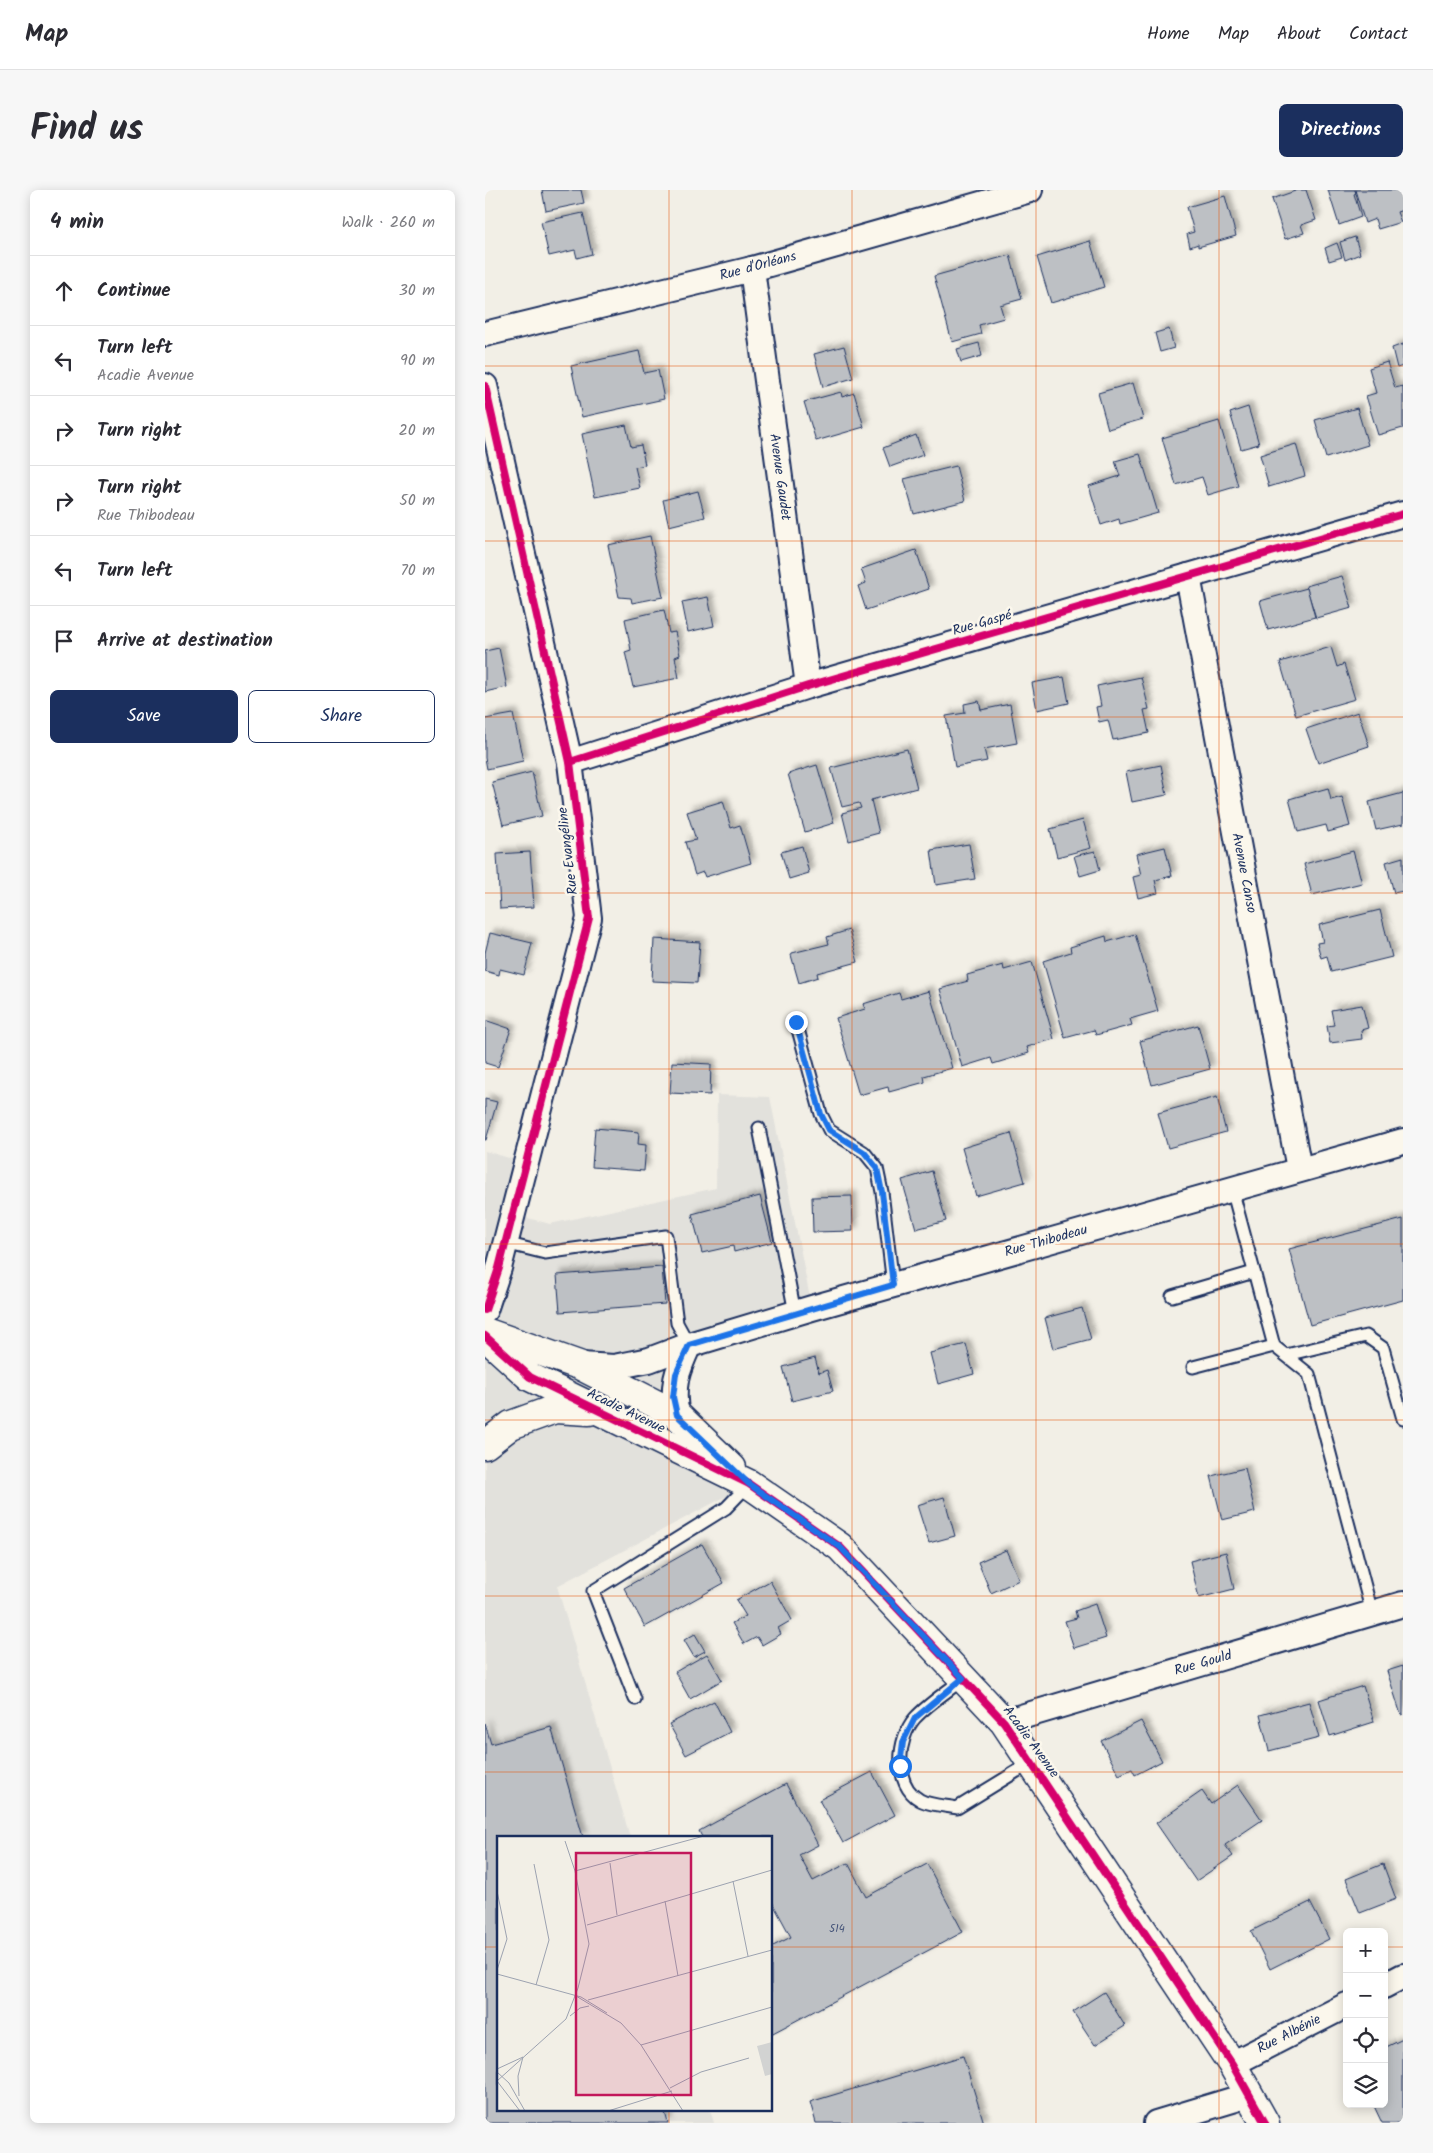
<!DOCTYPE html>
<meta charset="utf-8">
<style>
body{margin:0;font-family:Kalam,sans-serif;background:#f7f7f7;color:#2b2b33}
.controls{position:absolute;right:15px;bottom:15px;display:grid;overflow:hidden;border-radius:8px;box-shadow:0 2px 12px #0003}
.controls button{width:45px;height:45px;display:grid;place-items:center;padding:0;border:0;border-bottom:1px solid #e1e1e2;background:#fff;color:#2b2b33;font:25px sans-serif}
.stop{position:absolute;width:15px;height:15px;margin:-11px;border:4px solid #1a73e8;border-radius:50%;background:#fff}
.stop.end{background:#1a73e8;border-color:#fff;box-shadow:0 1px 5px #0008}
.list{margin:0;padding:0;list-style:none}
h2{display:flex;justify-content:space-between;align-items:center;height:65px;margin:0;padding:0 20px;font-size:21px}
h2 small{font-size:16px;font-weight:400;color:#7c7c81}
.list li{display:grid;grid-template-columns:32px 1fr auto;gap:15px;align-items:center;box-sizing:border-box;height:70px;padding:0 20px;border-top:1px solid #e1e1e2}
.list b{display:block;font-size:19px;white-space:nowrap}
.list p{margin:0;font-size:16px;white-space:nowrap;color:#7c7c81}
.list em{font-size:16px;font-style:normal;color:#7c7c81}
.actions{display:flex;gap:10px;padding:15px 20px}
.actions a{flex:1;padding:11px 0;border:1px solid #1b2f5e;border-radius:8px;text-align:center;font-size:18px;color:#1b2f5e}
.actions .main{background:#1b2f5e;color:#fff}
.icon{flex:none;width:28px;height:28px;fill:none;stroke:currentColor;stroke-width:2;stroke-linecap:round;stroke-linejoin:round}
.map{position:relative;flex:none;width:918px;height:1933px;overflow:hidden;border-radius:8px}
header{display:flex;align-items:center;gap:30px;box-sizing:border-box;height:70px;padding:0 25px;background:#fff;border-bottom:1px solid #e1e1e2}
header strong{font-size:24px}
nav{display:flex;gap:28px;margin-inline-start:auto;font-size:18px}
.intro{display:flex;align-items:center;justify-content:space-between;box-sizing:border-box;height:120px;padding:0 30px}
h1{margin:0;font-size:35px}
.button{padding:12px 22px;border-radius:8px;background:#1b2f5e;color:#fff;font-size:18px;font-weight:700}
main{display:flex;gap:30px;padding:0 30px}
aside{flex:1;background:#fff;border-radius:8px;box-shadow:0 2px 12px #0003}
.map>svg:first-child{display:block}
.built{fill:#e2e1dc}
.building{fill:#bdc0c4;stroke:#1b2f5e;filter:url(#shadow)}
.lines{fill:none;stroke-linecap:round;stroke-linejoin:round}
.service-casing{stroke:#1b2f5e;stroke-width:15}
.minor-casing{stroke:#1b2f5e;stroke-width:28}
.tertiary-casing{stroke:#1b2f5e;stroke-width:31}
.service{stroke:#fbf7ec;stroke-width:11}
.minor{stroke:#fbf7ec;stroke-width:24}
.tertiary{stroke:#fbf7ec;stroke-width:28}
.cycleway-casing{stroke:#fbf7ec;stroke-width:11}
.cycleway{stroke:#d6006c;stroke-width:8}
.route{stroke:#1a73e8;stroke-width:6}
.grid{fill:none;stroke:#e8590c;stroke-width:1;stroke-opacity:0.55}
.labels{text-anchor:middle;dominant-baseline:central;stroke-width:5;stroke-linejoin:round;paint-order:stroke}
.number-label{font-size:11px;fill:#445378}
.street-label{font-size:14px;fill:#1b2f5e;stroke:#fbf7ec}
.inset-road{fill:none;stroke:#9ca2b0;stroke-width:1}
.view{fill:#c2185b;fill-opacity:0.15;stroke:#c2185b;stroke-width:2.5}
.inset-edge{fill:none;stroke:#1b2f5e;stroke-width:2.5}
</style>
<header>
<strong>Map</strong>
<nav><a>Home</a><a>Map</a><a>About</a><a>Contact</a></nav>
</header>
<div class="intro"><h1>Find us</h1><a class="button">Directions</a></div>
<main>
<aside>
<h2>4 min<small>Walk · 260 m</small></h2>
<ul class="list">
<li><svg class="icon" aria-label="ahead" viewBox="0 0 24 24"><path d="M12 20V5M6 11l6-6 6 6"/></svg><div><b>Continue</b></div><em>30 m</em></li>
<li><svg class="icon" aria-label="left" viewBox="0 0 24 24"><path d="M17 20v-9H6M10 6l-5 5 5 5"/></svg><div><b>Turn left</b><p>Acadie Avenue</p></div><em>90 m</em></li>
<li><svg class="icon" aria-label="right" viewBox="0 0 24 24"><path d="M7 20v-9h11M14 6l5 5-5 5"/></svg><div><b>Turn right</b></div><em>20 m</em></li>
<li><svg class="icon" aria-label="right" viewBox="0 0 24 24"><path d="M7 20v-9h11M14 6l5 5-5 5"/></svg><div><b>Turn right</b><p>Rue Thibodeau</p></div><em>50 m</em></li>
<li><svg class="icon" aria-label="left" viewBox="0 0 24 24"><path d="M17 20v-9H6M10 6l-5 5 5 5"/></svg><div><b>Turn left</b></div><em>70 m</em></li>
<li><svg class="icon" aria-label="arrive" viewBox="0 0 24 24"><path d="M6 21V4h12l-3 4 3 4H6"/></svg><div><b>Arrive at destination</b></div></li>
</ul>
<div class="actions"><a class="main">Save</a><a>Share</a></div>
</aside>
<div class="map">
<svg width="918" height="1933" viewBox="0 0 918 1933">
<defs>
<filter id="shadow"><feDropShadow dx="4.5" dy="-4.5" stdDeviation="2.5" flood-color="#0004"/></filter>
</defs>
<rect width="100%" height="100%" fill="#f2efe6"/>
<filter id="ink" filterUnits="userSpaceOnUse"><feTurbulence type="fractalNoise" baseFrequency=".02" numOctaves="2"/><feDisplacementMap in="SourceGraphic" scale="10" xChannelSelector="R" yChannelSelector="G"/><feConvolveMatrix kernelMatrix="1 2 1 2 8 2 1 2 1" color-interpolation-filters="sRGB"/></filter>
<g filter="url(#ink)">
<polygon class="built" points="232,905 285,907 327,1118 204,1155 189,1207 264,1294 72,1396 145,1647 14,1647 14,1919 225,1919 229,1933 0,1933 0,961 51,976 39,1027 65,1034 231,998"/>
<g class="building">
<polygon points="57,0 96,0 99,13 61,21"/>
<polygon points="813,0 821,0 831,30 816,35 819,43 800,49 787,9"/>
<polygon points="843,0 870,0 871,3 869,4 876,27 854,35"/>
<polygon points="870,0 916,0 918,20 912,22 916,32 893,39 890,29 880,33"/>
<polygon points="740,6 751,46 713,57 713,54 705,57 702,44 709,42 702,17"/>
<polygon points="98,23 107,64 92,68 90,60 64,66 56,32"/>
<polygon points="870,47 875,64 860,70 855,52"/>
<polygon points="605,51 619,97 566,113 552,67"/>
<polygon points="852,53 857,67 844,71 840,58"/>
<polygon points="525,65 537,109 515,115 519,128 494,135 496,144 467,152 449,86"/>
<polygon points="684,139 689,158 675,162 670,143"/>
<polygon points="494,153 497,166 476,172 472,159"/>
<polygon points="918,154 918,176 912,178 907,158"/>
<polygon points="359,156 368,188 338,197 329,164"/>
<polygon points="154,161 159,183 173,180 179,209 97,227 86,176"/>
<polygon points="902,172 910,198 918,196 918,238 893,245 881,206 891,203 884,178"/>
<polygon points="648,193 658,229 623,239 613,203"/>
<polygon points="356,202 357,207 369,203 379,237 331,251 319,212"/>
<polygon points="763,217 774,254 756,259 745,223"/>
<polygon points="872,218 883,255 841,268 830,230"/>
<polygon points="734,231 753,296 723,305 717,287 691,295 677,248"/>
<polygon points="141,235 146,257 156,255 160,275 150,277 155,298 110,307 97,244"/>
<polygon points="431,245 438,265 405,277 398,258"/>
<polygon points="811,254 820,286 784,297 775,265"/>
<polygon points="655,264 673,323 635,334 634,329 616,335 604,296 635,286 630,271"/>
<polygon points="471,276 480,311 429,324 419,289"/>
<polygon points="213,301 220,327 184,336 178,310"/>
<polygon points="165,346 178,407 147,413 146,408 134,407 123,355"/>
<polygon points="431,360 444,399 381,420 373,396 381,393 376,379"/>
<polygon points="857,386 867,418 831,428 821,396"/>
<polygon points="822,398 830,427 783,440 775,411"/>
<polygon points="223,407 229,436 203,442 197,412"/>
<polygon points="179,420 184,443 190,442 195,465 190,467 194,488 148,497 140,462 146,460 140,429"/>
<polygon points="846,457 852,477 859,474 870,509 811,526 795,472"/>
<polygon points="14,458 22,497 0,502 0,461"/>
<polygon points="579,487 584,513 552,520 547,493"/>
<polygon points="656,487 664,519 659,520 664,543 628,550 623,530 614,532 611,517 616,516 612,496"/>
<polygon points="494,511 496,520 525,514 532,553 499,559 502,571 470,577 461,526 480,523 479,514"/>
<polygon points="873,522 884,556 833,573 821,539"/>
<polygon points="28,524 38,571 2,579 0,568 0,529"/>
<polygon points="422,559 432,598 386,610 394,643 364,651 357,623 376,618 374,613 357,617 346,578"/>
<polygon points="332,575 349,633 320,642 303,584"/>
<polygon points="676,575 682,605 647,612 641,582"/>
<polygon points="47,582 57,626 18,635 7,592"/>
<polygon points="843,598 846,610 857,607 865,636 843,642 841,635 813,642 804,609"/>
<polygon points="918,603 918,634 891,640 884,612"/>
<polygon points="238,611 246,638 255,635 266,673 220,687 218,682 210,685 200,652 211,650 202,622"/>
<polygon points="598,630 606,658 572,667 565,639"/>
<polygon points="484,654 490,689 451,695 446,660"/>
<polygon points="317,656 324,683 304,689 296,662"/>
<polygon points="680,657 687,686 670,690 673,703 653,708 648,687 656,685 651,664"/>
<polygon points="610,661 615,680 595,686 589,666"/>
<polygon points="868,661 877,693 827,705 819,674"/>
<polygon points="45,662 49,717 15,719 12,664"/>
<polygon points="918,667 918,701 909,703 901,672"/>
<polygon points="895,720 907,767 846,782 842,766 836,768 832,753 838,752 834,735"/>
<polygon points="364,740 373,772 332,783 333,787 314,793 306,765 307,763 344,754 342,747"/>
<polygon points="5,743 47,753 39,785 15,779 14,785 0,781 0,763"/>
<polygon points="650,744 673,821 645,829 647,835 611,845 609,840 580,848 558,771 586,762 585,757 621,746 622,752"/>
<polygon points="169,749 215,752 212,793 167,791"/>
<polygon points="547,772 569,849 542,857 544,863 508,874 506,868 477,877 455,799 483,791 482,785 518,775 519,780"/>
<polygon points="444,801 467,878 439,886 440,892 404,902 403,897 374,905 351,828 380,819 378,814 414,803 416,809"/>
<polygon points="877,815 883,838 876,840 877,849 845,853 842,836 849,835 846,820"/>
<polygon points="0,830 26,839 13,877 0,873"/>
<polygon points="713,835 725,879 667,895 655,851"/>
<polygon points="187,872 226,874 225,905 185,903"/>
<polygon points="732,907 741,942 683,958 673,923"/>
<polygon points="0,909 12,912 1,950 0,950"/>
<polygon points="110,938 154,942 153,954 161,955 159,981 107,977"/>
<polygon points="526,943 540,992 491,1006 477,958"/>
<polygon points="447,981 461,1031 431,1039 417,990"/>
<polygon points="275,1006 287,1052 249,1062 248,1056 217,1063 207,1024"/>
<polygon points="367,1006 368,1041 328,1042 327,1007"/>
<polygon points="918,1029 918,1110 825,1135 804,1059"/>
<polygon points="177,1077 180,1114 75,1122 72,1085"/>
<polygon points="597,1118 606,1149 568,1159 560,1128"/>
<polygon points="481,1154 489,1184 453,1194 445,1163"/>
<polygon points="330,1168 334,1183 342,1180 348,1201 307,1211 298,1177"/>
<polygon points="760,1278 770,1322 737,1330 726,1286"/>
<polygon points="459,1307 470,1346 444,1353 432,1315"/>
<polygon points="217,1354 239,1393 160,1437 139,1398"/>
<polygon points="521,1360 534,1390 506,1403 493,1372"/>
<polygon points="741,1362 749,1399 714,1408 705,1371"/>
<polygon points="285,1391 307,1430 293,1438 296,1444 277,1455 272,1447 259,1454 247,1433 261,1426 251,1410"/>
<polygon points="610,1414 621,1448 589,1458 580,1431 592,1428 590,1421"/>
<polygon points="210,1444 220,1461 209,1467 199,1450"/>
<polygon points="222,1464 237,1490 205,1509 190,1482"/>
<polygon points="918,1476 918,1524 916,1525 902,1481"/>
<polygon points="878,1496 889,1532 845,1546 834,1510"/>
<polygon points="229,1511 245,1542 201,1565 184,1534"/>
<polygon points="824,1512 834,1548 784,1561 775,1525"/>
<polygon points="656,1531 677,1571 650,1585 647,1579 634,1585 616,1551"/>
<polygon points="0,1533 6,1554 66,1537 98,1647 14,1647 14,1919 179,1919 183,1933 0,1933"/>
<polygon points="387,1582 410,1625 358,1653 334,1610"/>
<polygon points="301,1594 333,1655 314,1665 328,1691 363,1673 381,1707 442,1674 478,1742 286,1844 286,1757 306,1747 286,1710 286,1647 217,1647 214,1641"/>
<polygon points="753,1595 777,1630 740,1655 748,1666 711,1691 671,1633 717,1601 726,1614"/>
<polygon points="898,1674 911,1709 875,1723 861,1689"/>
<polygon points="825,1712 844,1749 785,1779 766,1741"/>
<polygon points="619,1802 640,1836 610,1855 588,1822"/>
<polygon points="918,1849 918,1933 897,1933 888,1914 899,1914 899,1858"/>
<polygon points="478,1866 499,1933 331,1933 325,1912"/>
</g>
<g class="lines">
<defs>
<g id="service">
<polyline points="311,832 336,924 344,940 379,962 392,978 397,1002 408,1095"/>
<polyline points="274,938 310,1123"/>
<polyline points="747,999 789,1156 824,1184 887,1423"/>
<polyline points="20,1053 60,1063 181,1046 192,1133 204,1155"/>
<polyline points="687,1106 769,1082"/>
<polyline points="801,1165 881,1146 898,1158 918,1229"/>
<polyline points="708,1177 789,1156"/>
<path d="M478,1489C463,1501 444,1513 430,1528C412,1548 408,1595 435,1610C443,1615 463,1616 472,1618L547,1572"/>
<polyline points="150,1509 108,1401 241,1318 264,1294"/>
</g>
<g id="minor">
<polyline points="267,79 323,496"/>
<polyline points="0,144 267,79 545,0"/>
<polyline points="0,196 85,572 104,728 14,1078 0,1120"/>
<polyline points="703,386 814,979"/>
<polyline points="85,572 323,496 918,324"/>
<polyline points="96,1175 129,1177 164,1170 204,1155 327,1118 918,951"/>
<path d="M192,1225C186,1196 192,1181 204,1155"/>
<polyline points="519,1532 918,1414"/>
<polyline points="899,1796 918,1786"/>
<polyline points="747,1874 862,1815"/>
<polyline points="671,1933 764,1905"/>
</g>
<g id="tertiary">
<polyline points="3,1143 94,1175 192,1225 247,1278"/>
<polyline points="0,1146 45,1187 264,1294 355,1357 519,1532 747,1874 780,1933"/>
<polyline points="0,1255 26,1235 70,1219 104,1221"/>
</g>
</defs>
<use href="#service" class="service-casing"/>
<use href="#minor" class="minor-casing"/>
<use href="#tertiary" class="tertiary-casing"/>
<use href="#service" class="service"/>
<use href="#minor" class="minor"/>
<use href="#tertiary" class="tertiary"/>
<defs>
<g id="cycleway">
<polyline points="0,196 85,572 104,728 14,1078 0,1120"/>
<polyline points="85,572 323,496 918,324"/>
<polyline points="0,1146 45,1187 264,1294 355,1357 519,1532 747,1874 780,1933"/>
</g>
</defs>
<use href="#cycleway" class="cycleway-casing"/>
<use href="#cycleway" class="cycleway"/>
</g>
</g>
<g class="lines" filter="url(#ink)">
<polyline class="route" points="311,832 336,924 344,940 379,962 392,978 397,1002 408,1095 204,1155 191,1184 188,1207 192,1225 264,1294 355,1357 478,1488 430,1528 418,1552 415,1576"/>
</g>
<path class="grid" d="M184,0V1647M367,0V1933M551,0V1933M734,0V1933M0,176H918M0,351H918M0,527H918M0,703H918M0,879H918M0,1054H918M0,1230H918M0,1406H918M0,1582H918M0,1757H14M286,1757H862M899,1757H918M184,1919V1933"/>
<g class="labels">
<g class="number-label">
<text x="352" y="1739">514</text>
</g>
<g class="street-label">
<text transform="translate(273 76) rotate(-15)">Rue d'Orléans</text>
<text transform="translate(295 287) rotate(82)">Avenue Gaudet</text>
<text transform="translate(497 433) rotate(-16)">Rue Gaspé</text>
<text transform="translate(83 661) rotate(-97)">Rue Evangéline</text>
<text transform="translate(759 683) rotate(79)">Avenue Canso</text>
<text transform="translate(561 1051) rotate(-16)">Rue Thibodeau</text>
<text transform="translate(141 1221) rotate(26)">Acadie Avenue</text>
<text transform="translate(718 1473) rotate(-16)">Rue Gould</text>
<text transform="translate(546 1552) rotate(54)">Acadie Avenue</text>
<text transform="translate(804 1844) rotate(-27)">Rue Albénie</text>
</g>
</g>
<g transform="translate(12 1646)">
<rect width="275" height="275" fill="#f2efe6"/>
<path d="M275,206V238L268,240L260,210Z" fill="#d2d3d2"/>
<path class="inset-road" d="M113,27L120,79M37,28L52,104L39,149M78,35L207,0M236,45L251,120M0,55L10,103L0,134M168,65L181,140M90,89L275,34M0,138L84,161L110,177M79,160L124,187L144,209L186,275M91,164L275,114M73,180L83,172L92,170M144,209L275,171M0,233L26,221M0,236L12,247L28,275M0,245L69,183L81,152L92,108L78,35L68,5M0,245L23,275M173,252L204,236L252,222M22,260L21,240L26,221M111,275L175,255"/>
<path class="view" d="M79,17H194V259H79Z"/>
<rect width="275" height="275" class="inset-edge"/>
</g>
</svg>
<div class="controls">
<button>+</button>
<button>−</button>
<button><svg class="icon" aria-label="locate" viewBox="0 0 24 24"><circle cx="12" cy="12" r="6"/><path d="M12 2v4M12 18v4M2 12h4M18 12h4"/></svg></button>
<button><svg class="icon" aria-label="layers" viewBox="0 0 24 24"><path d="M12 4l9 5-9 5-9-5zM3 14l9 5 9-5"/></svg></button>
</div>
<div class="stop" style="left:415px;top:1576px"></div>
<div class="stop end" style="left:311px;top:832px"></div>
</div>
</main>
